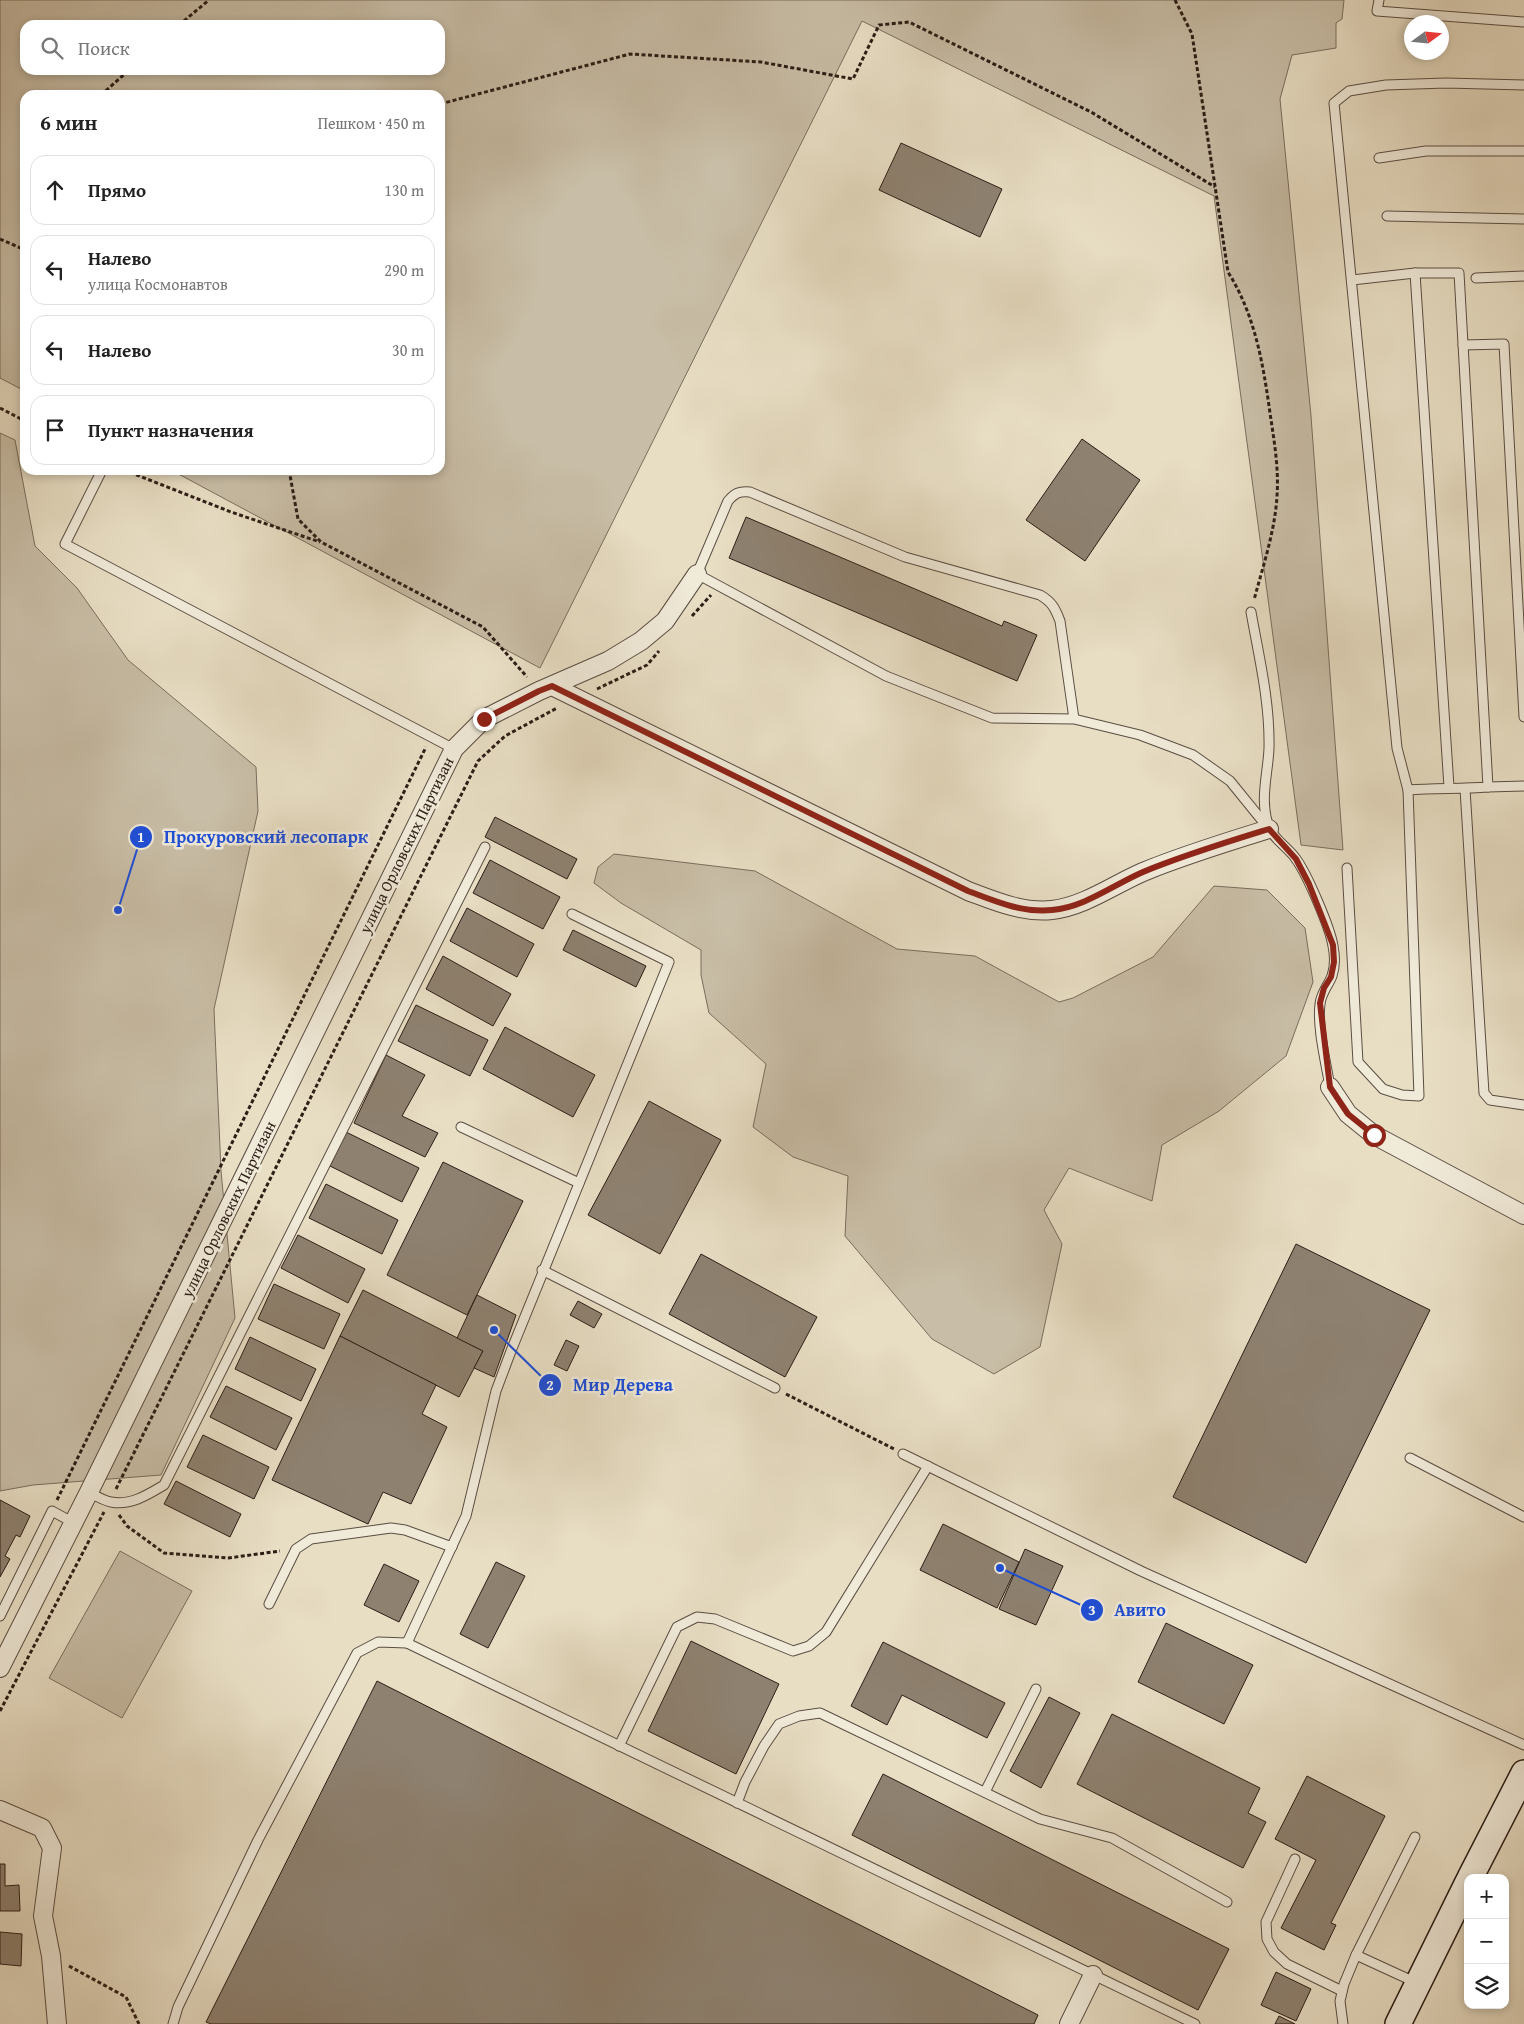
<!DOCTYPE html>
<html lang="ru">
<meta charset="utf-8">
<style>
body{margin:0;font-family:"Gentium Book Plus",serif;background:#f6f6f6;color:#222}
.controls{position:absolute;right:15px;bottom:15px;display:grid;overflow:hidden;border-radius:10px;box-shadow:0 2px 8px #0003}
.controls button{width:45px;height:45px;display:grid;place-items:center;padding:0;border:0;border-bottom:1px solid #e0e0e0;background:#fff;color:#222;font:25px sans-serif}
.compass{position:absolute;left:1404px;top:15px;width:45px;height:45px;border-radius:50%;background:#fff;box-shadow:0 2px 8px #0003;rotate:75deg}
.stop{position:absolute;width:15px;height:15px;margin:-11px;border:4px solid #8f2418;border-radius:50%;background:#fff}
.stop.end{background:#8f2418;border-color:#fff;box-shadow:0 1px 5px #0008}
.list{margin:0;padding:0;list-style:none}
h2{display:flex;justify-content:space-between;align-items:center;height:65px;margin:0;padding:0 20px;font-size:21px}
h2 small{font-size:16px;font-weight:400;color:#767676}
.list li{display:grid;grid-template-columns:32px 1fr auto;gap:15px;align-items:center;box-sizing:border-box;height:70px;margin:0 10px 10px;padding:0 10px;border:1px solid #e0e0e0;border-radius:15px}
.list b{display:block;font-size:19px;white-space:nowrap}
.list p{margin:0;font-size:16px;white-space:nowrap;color:#767676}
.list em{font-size:16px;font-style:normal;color:#767676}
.icon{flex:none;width:28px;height:28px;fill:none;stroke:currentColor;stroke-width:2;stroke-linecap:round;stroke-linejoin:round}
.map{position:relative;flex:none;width:1524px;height:2024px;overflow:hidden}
.search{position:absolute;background:#fff;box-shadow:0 2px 8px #0003;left:20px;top:20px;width:425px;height:55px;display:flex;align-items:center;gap:12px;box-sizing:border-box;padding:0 18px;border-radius:15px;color:#767676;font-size:19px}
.panel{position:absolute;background:#fff;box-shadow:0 2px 8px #0003;left:20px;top:90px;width:425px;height:385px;border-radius:15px}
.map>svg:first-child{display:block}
.green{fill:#c8bda6;stroke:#7a6d5e;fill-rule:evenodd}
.building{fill:#8e8170;stroke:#2c1d16}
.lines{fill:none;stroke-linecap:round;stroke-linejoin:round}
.service-casing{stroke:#5b4d42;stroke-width:11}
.minor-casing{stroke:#5b4d42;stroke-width:20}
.secondary-casing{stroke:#2c1d16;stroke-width:28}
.path{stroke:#2c1d16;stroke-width:3;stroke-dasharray:4 2.5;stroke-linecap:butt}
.service{stroke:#f0ead9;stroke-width:9}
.minor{stroke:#f0ead9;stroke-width:18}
.secondary{stroke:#f0ead9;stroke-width:25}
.route{stroke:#8f2418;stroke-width:6}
.labels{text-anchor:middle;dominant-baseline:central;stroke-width:5;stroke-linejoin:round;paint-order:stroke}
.street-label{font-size:16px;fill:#2c1d16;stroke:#f0ead9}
.leader{fill:none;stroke:#1d4ed8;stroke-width:2}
.callout-dot{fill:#1d4ed8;stroke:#f0ead9;stroke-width:2}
.mark-label{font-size:15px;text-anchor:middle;font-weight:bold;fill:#fff}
.callout-label{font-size:18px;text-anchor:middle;font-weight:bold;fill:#1d4ed8;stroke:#f0ead9;stroke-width:5;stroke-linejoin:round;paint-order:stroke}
</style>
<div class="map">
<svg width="1524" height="2024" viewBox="0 0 1524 2024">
<rect width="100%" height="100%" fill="#e8dec4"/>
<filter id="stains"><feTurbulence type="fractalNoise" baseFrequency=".004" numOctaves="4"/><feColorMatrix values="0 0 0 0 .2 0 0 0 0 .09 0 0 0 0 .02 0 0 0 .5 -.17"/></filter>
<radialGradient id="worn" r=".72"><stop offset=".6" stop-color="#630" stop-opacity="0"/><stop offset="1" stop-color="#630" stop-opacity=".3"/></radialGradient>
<g class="green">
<path d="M0,0H1344L1342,19L1336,23V48L1292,55L1280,99L1311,416L1343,850L1301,845L1214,196L862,21L540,668L171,470H440V95H25V391L0,378ZM25,25H440V70H25Z"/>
<polygon points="0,433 15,440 35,546 77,588 128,660 256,767 258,811 214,1009 221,1171 235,1318 161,1475 33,1485 0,1491"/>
<polygon points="614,854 755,871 897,949 975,956 1059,1002 1073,998 1153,957 1214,886 1267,890 1305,928 1313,982 1286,1056 1219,1111 1162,1145 1152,1201 1069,1168 1044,1210 1062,1244 1040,1347 994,1374 932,1339 845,1236 848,1176 793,1157 753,1127 766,1064 709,1013 701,975 701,950 621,903 594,883 598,867"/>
<polygon points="120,1551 192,1591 122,1718 49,1678"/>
</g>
<g class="building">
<polygon points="901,143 1002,189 980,237 879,190"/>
<polygon points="1082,439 1140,480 1085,561 1026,520"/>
<polygon points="746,517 1002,626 1004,621 1037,635 1017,681 729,558"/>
<polygon points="495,817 577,859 567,879 485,837"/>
<polygon points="490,860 560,897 543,929 473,893"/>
<polygon points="467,908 534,944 517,977 450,941"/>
<polygon points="573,930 646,966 636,987 563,950"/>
<polygon points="443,956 511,994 493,1026 426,989"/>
<polygon points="416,1005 488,1040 470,1076 398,1041"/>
<polygon points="505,1027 595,1075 573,1117 483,1069"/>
<polygon points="386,1055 425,1075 402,1116 438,1133 425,1157 354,1123"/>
<polygon points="649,1101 721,1140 660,1254 588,1215"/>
<polygon points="346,1132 419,1168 402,1202 330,1166"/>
<polygon points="443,1162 523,1201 467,1315 387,1275"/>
<polygon points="326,1184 398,1220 382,1254 309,1218"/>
<polygon points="298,1235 365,1269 348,1303 281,1268"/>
<polygon points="1296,1244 1430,1310 1306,1563 1173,1497"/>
<polygon points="701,1254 817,1317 785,1377 669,1314"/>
<polygon points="274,1284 340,1314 324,1349 258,1319"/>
<polygon points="363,1290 483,1351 459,1397 340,1336"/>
<polygon points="477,1295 516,1315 494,1377 474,1368 483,1351 457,1338"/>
<polygon points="578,1301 602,1314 594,1328 570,1315"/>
<polygon points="340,1336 436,1385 422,1414 447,1427 411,1504 383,1492 368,1524 272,1480"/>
<polygon points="250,1337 316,1369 301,1401 235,1369"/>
<polygon points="566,1340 579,1346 567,1371 554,1365"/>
<polygon points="226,1386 292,1418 276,1450 210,1417"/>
<polygon points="203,1435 269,1467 254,1499 187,1467"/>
<polygon points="176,1481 241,1514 230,1537 164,1504"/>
<polygon points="0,1500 30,1516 20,1537 16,1535 5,1556 10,1559 0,1577"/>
<polygon points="943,1524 1019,1562 997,1608 920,1570"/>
<polygon points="1025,1549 1063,1566 1036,1625 999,1609"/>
<polygon points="496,1562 525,1576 488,1648 460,1634"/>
<polygon points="384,1564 419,1581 399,1622 364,1605"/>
<polygon points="1166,1623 1253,1665 1224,1724 1138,1682"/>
<polygon points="691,1641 779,1684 736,1774 648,1731"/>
<polygon points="883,1642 1005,1703 987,1738 902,1695 887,1725 851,1706"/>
<polygon points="377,1681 1038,2015 1034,2024 211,2024 206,2022"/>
<polygon points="1049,1697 1080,1713 1041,1788 1010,1771"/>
<polygon points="1112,1714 1260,1788 1248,1813 1266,1822 1243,1868 1077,1784"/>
<polygon points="883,1774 1229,1949 1198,2010 852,1835"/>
<polygon points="1307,1776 1385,1816 1331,1923 1336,1925 1324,1950 1281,1928 1316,1860 1275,1839"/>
<polygon points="0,1864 5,1864 5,1886 19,1885 20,1911 0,1911"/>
<polygon points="0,1932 22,1934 21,1966 0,1964"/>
<polygon points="1276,1972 1311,1989 1296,2021 1261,2005"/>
<polygon points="1279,2016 1295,2024 1275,2024"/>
</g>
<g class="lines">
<defs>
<g id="service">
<polyline points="1379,0 1377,11 1524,22"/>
<polyline points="1379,158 1426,151 1524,151"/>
<polyline points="1387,216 1524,219"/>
<polyline points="1415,273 1449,787"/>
<polyline points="1476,278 1524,276"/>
<path d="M1352,280L1415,273H1459L1488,787C1461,789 1435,788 1408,790L1397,748L1334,103L1349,91L1386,85L1446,83L1524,85"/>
<polyline points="1463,345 1504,344 1524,717"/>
<polyline points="102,470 65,544 454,749"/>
<path d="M1251,612C1259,657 1270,702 1269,748C1268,774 1259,801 1269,827C1273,839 1289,848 1296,859C1307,874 1330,927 1333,946C1335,956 1335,967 1332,976C1328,986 1321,993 1320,1004C1317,1027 1326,1063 1330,1087"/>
<path d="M1074,719L1060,621C1055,608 1052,602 1040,595L905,557L750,492C739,491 735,493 728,501L697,574L886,676L992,718L1074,719L1140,735L1193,755L1230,781L1269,829"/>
<polyline points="1488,787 1524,786"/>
<polyline points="1465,789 1484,1093 1490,1100 1524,1105"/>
<polyline points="1347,868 1358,1062 1383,1089 1402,1095 1419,1096 1408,790"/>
<polyline points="461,1127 579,1183"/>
<polyline points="542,1270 775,1388"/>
<polyline points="903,1454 1141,1571 1524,1745"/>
<polyline points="1410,1458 1524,1517"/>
<path d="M89,1492C96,1496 104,1501 111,1502C131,1506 149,1494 164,1485L485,847"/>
<polyline points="269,1604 296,1549 311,1539 391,1528 405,1530 452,1547"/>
<polyline points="0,1616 52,1511 74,1523"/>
<polyline points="407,1643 1195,2024"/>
<polyline points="619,1746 677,1627 697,1617 715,1619 793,1651 809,1646 826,1632 928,1466"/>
<polyline points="985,1792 1036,1689"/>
<polyline points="737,1803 745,1782 764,1746 779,1724 799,1716 820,1713 1040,1819 1112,1838 1227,1902"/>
<polyline points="1415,1837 1356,1955 1417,1983"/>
<polyline points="1295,1859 1266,1922 1267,1939 1274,1952 1287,1964 1342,1991"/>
<polyline points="173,2024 178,2007 258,1840 357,1653 378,1642 407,1643 466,1516 496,1391 511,1351 669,962 572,914"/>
<polyline points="1343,2024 1340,2001 1344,1984 1356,1955"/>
</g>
<g id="minor">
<path d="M552,686L968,891C995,901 1022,913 1052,910C1085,906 1113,885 1143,872C1184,855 1227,842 1269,829"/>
<polyline points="1330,1087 1348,1114 1374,1135 1524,1215"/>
<polyline points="0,1668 89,1492 454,749 484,719 539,691 608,661 641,641 665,621 697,574"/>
<polyline points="0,1810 42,1828 52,1848 43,1916 51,1956 57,2024"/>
<polyline points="1069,2024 1093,1975"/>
</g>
<g id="secondary">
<polyline points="1470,1878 1524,1773"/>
<polyline points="1398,2024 1468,1882"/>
</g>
</defs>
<use href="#service" class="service-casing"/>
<use href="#minor" class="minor-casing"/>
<use href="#secondary" class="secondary-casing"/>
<g class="path">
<path d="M1175,0L1192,34L1228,272C1255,315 1263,363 1270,413C1274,440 1279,468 1277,496C1275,531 1263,566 1254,600"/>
<polyline points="179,25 209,0"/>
<polyline points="101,95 129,70"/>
<polyline points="440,104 630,54 761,62 853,79 879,25 909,22 1091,112 1215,187"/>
<polyline points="0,239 25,250"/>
<polyline points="0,408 25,421"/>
<polyline points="124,470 231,512 320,542"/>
<polyline points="289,470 298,519 321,542 483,627 527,677"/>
<polyline points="692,616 711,595"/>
<polyline points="597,689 647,665 659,651"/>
<polyline points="786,1394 894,1449"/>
<polyline points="116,1489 478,761 505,736 557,708"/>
<polyline points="57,1500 426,747"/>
<polyline points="119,1515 127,1526 164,1553 228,1558 280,1551"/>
<polyline points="0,1711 104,1512"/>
<polyline points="69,1966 126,1997 139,2024"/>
</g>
<use href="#service" class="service"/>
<use href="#minor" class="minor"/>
<use href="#secondary" class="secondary"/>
</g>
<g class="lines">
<path class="route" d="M484,719L539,691L552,686L968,891C995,901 1021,913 1052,910C1085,907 1113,885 1143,872C1184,855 1227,842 1269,829L1296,859L1309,884L1333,945L1334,962L1331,977L1324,988L1320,1003L1330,1087L1348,1114L1374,1135"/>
</g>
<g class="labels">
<g class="street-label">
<text transform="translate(406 845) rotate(-64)">улица Орловских Партизан</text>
<text transform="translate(228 1209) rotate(-64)">улица Орловских Партизан</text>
</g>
</g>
<path class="leader" d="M118 910L141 837M494 1330L550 1385M1000 1568L1092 1610"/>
<g class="callout-dot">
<circle cx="118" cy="910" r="5"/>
<circle cx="494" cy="1330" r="5"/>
<circle cx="1000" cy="1568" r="5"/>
<circle cx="141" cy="837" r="12"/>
<circle cx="550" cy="1385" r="12"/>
<circle cx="1092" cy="1610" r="12"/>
</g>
<g class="mark-label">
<text x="141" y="842">1</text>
<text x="550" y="1390">2</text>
<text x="1092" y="1615">3</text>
</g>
<g class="callout-label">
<text x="266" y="843">Прокуровский лесопарк</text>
<text x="623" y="1391">Мир Дерева</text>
<text x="1140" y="1616">Авито</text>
</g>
<rect width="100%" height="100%" filter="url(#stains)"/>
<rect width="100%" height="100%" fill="url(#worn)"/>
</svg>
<div class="controls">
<button>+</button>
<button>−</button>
<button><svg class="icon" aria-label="layers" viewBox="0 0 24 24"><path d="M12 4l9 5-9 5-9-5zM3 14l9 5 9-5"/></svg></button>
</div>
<svg class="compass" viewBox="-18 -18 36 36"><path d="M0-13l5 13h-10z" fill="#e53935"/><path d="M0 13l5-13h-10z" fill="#767676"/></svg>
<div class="stop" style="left:1374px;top:1135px"></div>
<div class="stop end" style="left:484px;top:719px"></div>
<div class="search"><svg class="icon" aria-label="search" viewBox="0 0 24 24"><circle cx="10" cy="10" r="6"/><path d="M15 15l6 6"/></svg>Поиск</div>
<section class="panel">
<h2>6 мин<small>Пешком · 450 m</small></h2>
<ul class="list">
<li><svg class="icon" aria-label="ahead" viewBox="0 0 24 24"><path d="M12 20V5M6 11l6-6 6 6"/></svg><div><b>Прямо</b></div><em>130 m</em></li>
<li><svg class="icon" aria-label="left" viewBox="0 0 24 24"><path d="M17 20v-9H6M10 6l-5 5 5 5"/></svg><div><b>Налево</b><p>улица Космонавтов</p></div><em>290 m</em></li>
<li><svg class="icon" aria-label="left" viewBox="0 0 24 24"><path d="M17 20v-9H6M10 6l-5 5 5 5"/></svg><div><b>Налево</b></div><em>30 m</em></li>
<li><svg class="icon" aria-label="arrive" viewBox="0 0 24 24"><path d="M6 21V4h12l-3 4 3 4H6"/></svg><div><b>Пункт назначения</b></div></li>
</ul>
</section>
</div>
